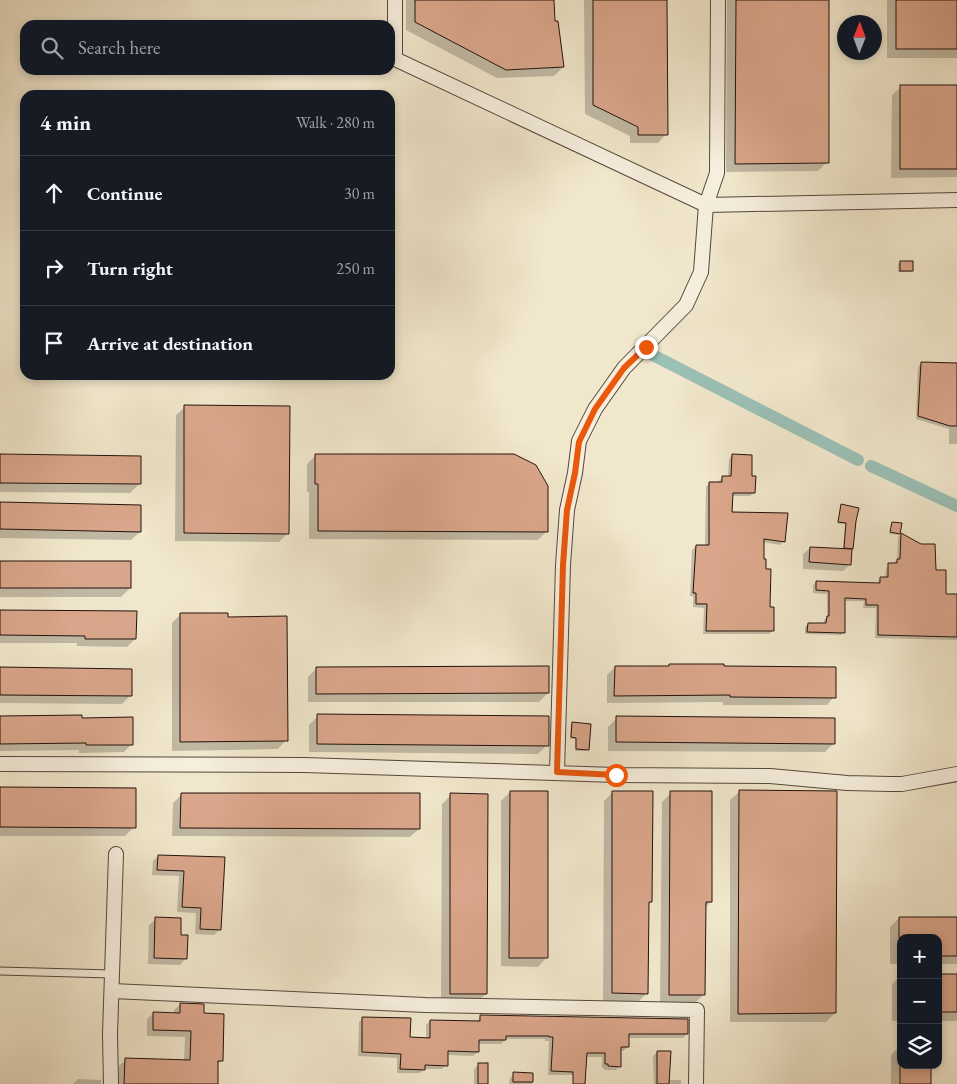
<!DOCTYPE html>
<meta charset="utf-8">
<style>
body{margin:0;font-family:"EB Garamond",serif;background:#242831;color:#f1f3f6}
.controls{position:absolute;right:15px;bottom:15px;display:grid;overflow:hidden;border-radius:10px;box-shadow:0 2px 8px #0003}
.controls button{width:45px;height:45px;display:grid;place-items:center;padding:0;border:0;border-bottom:1px solid #363941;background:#171b24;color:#f1f3f6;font:25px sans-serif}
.compass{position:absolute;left:837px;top:15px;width:45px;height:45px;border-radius:50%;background:#171b24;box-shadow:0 2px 8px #0003;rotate:1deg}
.stop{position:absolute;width:15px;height:15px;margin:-11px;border:4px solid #ea580c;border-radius:50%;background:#fff}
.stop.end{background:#ea580c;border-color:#fff;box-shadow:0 1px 5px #0008}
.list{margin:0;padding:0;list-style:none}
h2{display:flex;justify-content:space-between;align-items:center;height:65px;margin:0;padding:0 20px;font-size:21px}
h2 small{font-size:16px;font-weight:400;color:#9ea1a6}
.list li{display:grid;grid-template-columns:32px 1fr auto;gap:15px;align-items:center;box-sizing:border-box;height:75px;padding:0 20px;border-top:1px solid #363941}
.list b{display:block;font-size:19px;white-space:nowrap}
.list em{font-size:16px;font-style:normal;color:#9ea1a6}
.icon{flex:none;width:28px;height:28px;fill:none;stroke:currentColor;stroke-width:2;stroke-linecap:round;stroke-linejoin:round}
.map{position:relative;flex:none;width:957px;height:1084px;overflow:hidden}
.search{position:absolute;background:#171b24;box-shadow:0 2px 8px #0003;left:20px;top:20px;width:375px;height:55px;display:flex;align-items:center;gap:12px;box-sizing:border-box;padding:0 18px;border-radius:15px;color:#9ea1a6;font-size:19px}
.panel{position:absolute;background:#171b24;box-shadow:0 2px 8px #0003;left:20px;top:90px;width:375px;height:290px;border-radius:15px}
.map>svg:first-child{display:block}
.shadow{fill:#0003}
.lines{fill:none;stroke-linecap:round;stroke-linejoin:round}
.canal{stroke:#9bc0b6;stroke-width:12}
.building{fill:#daa68b;stroke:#22120c}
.service-casing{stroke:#56473c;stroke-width:9}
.minor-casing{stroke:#56473c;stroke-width:16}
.service{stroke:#f6efde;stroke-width:7}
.minor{stroke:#f6efde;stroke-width:14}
.route{stroke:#ea580c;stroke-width:6}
</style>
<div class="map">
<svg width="957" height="1084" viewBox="0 0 957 1084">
<rect width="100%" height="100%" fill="#f1e7cc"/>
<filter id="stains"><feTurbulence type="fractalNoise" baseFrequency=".004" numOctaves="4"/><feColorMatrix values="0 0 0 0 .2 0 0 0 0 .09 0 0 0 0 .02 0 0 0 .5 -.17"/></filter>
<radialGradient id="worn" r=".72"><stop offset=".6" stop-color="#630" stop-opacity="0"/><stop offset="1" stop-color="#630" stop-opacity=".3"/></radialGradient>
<g class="shadow">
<polygon points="406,0 553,0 553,22 563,67 554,76 497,78 406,30"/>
<polygon points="584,0 666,0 666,134 658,143 630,143 630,136 585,114"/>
<polygon points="727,0 828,0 827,162 818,171 726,172"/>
<rect x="887" y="0" width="70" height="58"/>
<polygon points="957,86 957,177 891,178 892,95 901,87"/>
<polygon points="900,262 912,271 910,272 898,272 898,264"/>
<polygon points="921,364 957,365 957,444 949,444 949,429 916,419 918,367"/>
<polygon points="185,407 288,533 279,542 175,541 176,415"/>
<polygon points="316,455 547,531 538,540 309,539 309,492 307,492 307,464"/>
<polygon points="732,455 750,477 754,493 750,496 731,496 731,514 783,541 780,545 763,542 763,560 773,630 769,634 703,634 704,608 693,607 693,596 690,596 692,550 696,546 705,547 706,487 710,483 719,484 719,481 723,477 728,477 729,459"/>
<polygon points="0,456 139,484 130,493 0,492"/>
<polygon points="0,503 140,532 131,540 0,538"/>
<polygon points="842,505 852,548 849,565 843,571 803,569 803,554 810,548 843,550 845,524 837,524"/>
<polygon points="893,523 901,524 899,535 889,534"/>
<polygon points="901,534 934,571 945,596 957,596 957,640 875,638 876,608 863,608 864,601 844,601 844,632 841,635 805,634 805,627 808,624 824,624 824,620 827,618 827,594 813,593 813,585 816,582 878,584 878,581 881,578 885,578 886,568 897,560 898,537"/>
<polygon points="0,562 130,588 121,597 0,597"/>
<polygon points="0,611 135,639 127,647 77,646 77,643 0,643"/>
<polygon points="181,614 286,740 278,749 172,751 172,623"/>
<polygon points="615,667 723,668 834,697 827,705 723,705 723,702 607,703 607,675"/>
<polygon points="0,668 131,695 122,704 0,703"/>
<polygon points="317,668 548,693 539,702 308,702 308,677"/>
<polygon points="318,716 547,745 538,754 309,752 309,725"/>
<polygon points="0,717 81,719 132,744 124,752 79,753 79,750 0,751"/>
<polygon points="617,718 834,743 825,752 608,751 608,727"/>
<polygon points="572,723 588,749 586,751 575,751 575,739 570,739 571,725"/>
<polygon points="0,789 134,827 125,836 0,836"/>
<polygon points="510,792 546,958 538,967 501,966 501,801"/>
<polygon points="613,792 651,902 647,905 647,993 638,1002 603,1002 604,801"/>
<polygon points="739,792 835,1013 826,1022 730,1022 730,800"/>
<polygon points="671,793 710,902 705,908 704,994 695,1003 660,1003 662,802"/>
<polygon points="182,794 419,829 410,837 172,836 173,803"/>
<polygon points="451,795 486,994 477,1002 441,1002 442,804"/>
<polygon points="158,856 223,858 220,929 214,935 195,934 196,913 177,912 179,876 152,875 153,861"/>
<polygon points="899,918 957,918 957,964 938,964 938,938 901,938 901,964 890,964 890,927"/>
<polygon points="156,919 180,936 186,958 180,965 148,964 149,925"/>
<polygon points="901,975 901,1021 892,1021 892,984"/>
<rect x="938" y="975" width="19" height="46"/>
<polygon points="181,1004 203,1014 222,1060 217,1065 217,1084 119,1084 119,1066 125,1060 184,1061 185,1037 147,1036 147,1019 154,1013 174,1014 174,1010"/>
<polygon points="481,1016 687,1034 683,1038 628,1038 628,1047 623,1051 620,1051 620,1066 616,1070 604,1070 604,1068 602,1068 602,1057 586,1057 580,1075 548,1075 549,1041 545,1041 545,1039 506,1039 501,1044 478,1044 478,1052 473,1056 447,1055 446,1065 442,1069 424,1069 420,1073 397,1073 397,1058 358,1056 359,1022 363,1018 409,1038 426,1039 426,1025 430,1021 476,1023"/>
<polygon points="900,1046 901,1065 930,1084 891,1084 891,1055"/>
<polygon points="657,1052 668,1080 681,1080 681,1084 654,1084 653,1056"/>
<polygon points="479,1064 487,1084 474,1084 474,1069"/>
<polygon points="514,1074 532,1074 532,1084 509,1084 510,1078"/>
<polygon points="78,1079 101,1080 101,1084 73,1084"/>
</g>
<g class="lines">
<g class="canal">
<polyline points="643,350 858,460"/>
<polyline points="871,466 957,506"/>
</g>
</g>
<g class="building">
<polygon points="415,0 554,0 555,21 558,21 564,67 506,70 415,22"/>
<polygon points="593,0 667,0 668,135 638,135 638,127 593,105"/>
<polygon points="736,0 829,0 829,163 735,164"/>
<rect x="896" y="0" width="61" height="49"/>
<rect x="900" y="85" width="57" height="84"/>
<rect x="900" y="261" width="13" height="10"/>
<polygon points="921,362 957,363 957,426 950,426 918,416"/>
<polygon points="184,405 290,406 289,534 184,533"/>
<polygon points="0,454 141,456 141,484 0,483"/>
<polygon points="315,454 514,454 536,465 548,486 548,532 318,531 318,484 315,484"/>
<polygon points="732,454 752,455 752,476 756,476 755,493 733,493 732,512 788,513 785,542 764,539 764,559 766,559 766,569 771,569 770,607 774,607 774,631 706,631 707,604 696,604 696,593 693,593 696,545 709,545 709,482 722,482 722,476 731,476"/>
<polygon points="0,502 141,505 141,532 0,529"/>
<polygon points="841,504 859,508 856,521 853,549 844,548 846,523 838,522"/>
<polygon points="892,522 902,523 900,534 890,532"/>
<polygon points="901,533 921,544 935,544 936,570 946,570 946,594 957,594 957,637 878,635 878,605 866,605 866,599 845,598 845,633 807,632 808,623 826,623 827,616 829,616 829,591 816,590 816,581 880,583 880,577 888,577 888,563 897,563 897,559 900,559"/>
<polygon points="810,547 852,549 851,565 809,562"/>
<rect x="0" y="561" width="131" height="27"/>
<polygon points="0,610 137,611 136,639 85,639 85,636 0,635"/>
<polygon points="180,613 228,613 228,617 287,616 288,741 180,742"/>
<polygon points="669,664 724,664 724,666 836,667 836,698 730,697 730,695 614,696 615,666 669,666"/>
<polygon points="549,666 549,693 316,694 316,667"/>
<polygon points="0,667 132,669 132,696 0,695"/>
<polygon points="317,714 549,716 549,746 317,744"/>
<polygon points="82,715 82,718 133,717 133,745 86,745 86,743 0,744 0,716"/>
<polygon points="616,716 835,718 835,744 616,742"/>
<polygon points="572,722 591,724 589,750 576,749 576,738 571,737"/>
<polygon points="0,787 136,788 136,828 0,827"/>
<polygon points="739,790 837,791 836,1013 738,1014"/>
<polygon points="510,791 548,791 548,958 509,958"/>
<polygon points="612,791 653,791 652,902 649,902 648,994 612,993"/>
<polygon points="670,791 712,791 712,902 706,902 705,995 669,995"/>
<polygon points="181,793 420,793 420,829 180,828"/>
<polygon points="450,793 488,794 487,994 450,994"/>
<polygon points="158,855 225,857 221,930 200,929 201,908 182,907 184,871 157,870"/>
<polygon points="155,917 181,918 181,935 188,935 187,959 154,958"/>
<polygon points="899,917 957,917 957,956 938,956 938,938 899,938"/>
<rect x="938" y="974" width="19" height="38"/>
<polygon points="180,1003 204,1004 204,1013 224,1014 223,1061 218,1061 218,1084 124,1084 125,1058 190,1060 191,1031 153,1030 153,1012 180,1013"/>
<polygon points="480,1015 688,1019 688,1034 629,1034 629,1047 621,1047 621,1067 608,1066 608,1064 605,1064 605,1053 587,1053 585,1084 573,1084 573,1072 551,1071 553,1037 549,1037 549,1036 506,1036 506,1040 479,1040 479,1052 448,1051 448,1066 425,1065 425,1070 400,1069 401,1054 362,1052 362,1017 411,1018 410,1037 430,1038 430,1020 480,1021"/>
<polygon points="657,1051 671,1051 669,1084 657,1084"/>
<rect x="478" y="1063" width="10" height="21"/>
<rect x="900" y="1065" width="31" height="19"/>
<polygon points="513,1072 533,1073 533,1082 513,1082"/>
</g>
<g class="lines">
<defs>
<polyline id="service" points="0,971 112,974"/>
<g id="minor">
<polyline points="395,0 395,59 706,205 957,200"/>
<polyline points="0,764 304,765 616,775 770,776 847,783 890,784 902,784 957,774"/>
<polyline points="557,772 563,565 567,510 575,473 579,441 595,409 624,368 686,305 701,272 706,205 717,173 718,0"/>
<polyline points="112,991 425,1005 697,1010 696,1084"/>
<polyline points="111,1084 110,1034 116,854"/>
</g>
</defs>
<use href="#service" class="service-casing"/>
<use href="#minor" class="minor-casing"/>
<use href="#service" class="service"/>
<use href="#minor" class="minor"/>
</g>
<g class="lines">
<polyline class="route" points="616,775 557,772 563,565 567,510 575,473 579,442 595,409 624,368 646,347"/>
</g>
<rect width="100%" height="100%" filter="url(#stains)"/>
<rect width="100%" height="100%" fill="url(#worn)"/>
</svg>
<div class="controls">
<button>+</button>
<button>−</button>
<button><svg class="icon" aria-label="layers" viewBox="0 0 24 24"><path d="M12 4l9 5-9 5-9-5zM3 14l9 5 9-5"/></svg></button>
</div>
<svg class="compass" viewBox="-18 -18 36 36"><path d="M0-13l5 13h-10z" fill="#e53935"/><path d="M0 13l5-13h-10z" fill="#9ea1a6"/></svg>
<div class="stop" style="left:616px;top:775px"></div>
<div class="stop end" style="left:646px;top:347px"></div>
<div class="search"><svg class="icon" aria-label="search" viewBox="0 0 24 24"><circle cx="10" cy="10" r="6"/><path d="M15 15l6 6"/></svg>Search here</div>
<section class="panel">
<h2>4 min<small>Walk · 280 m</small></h2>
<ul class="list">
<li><svg class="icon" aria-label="ahead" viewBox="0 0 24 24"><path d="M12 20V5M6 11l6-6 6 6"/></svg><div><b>Continue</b></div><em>30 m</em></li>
<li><svg class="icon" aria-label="right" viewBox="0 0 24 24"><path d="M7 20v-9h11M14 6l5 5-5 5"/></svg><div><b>Turn right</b></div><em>250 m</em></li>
<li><svg class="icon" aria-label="arrive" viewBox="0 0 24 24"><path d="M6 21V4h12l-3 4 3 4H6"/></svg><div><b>Arrive at destination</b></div></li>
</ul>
</section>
</div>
